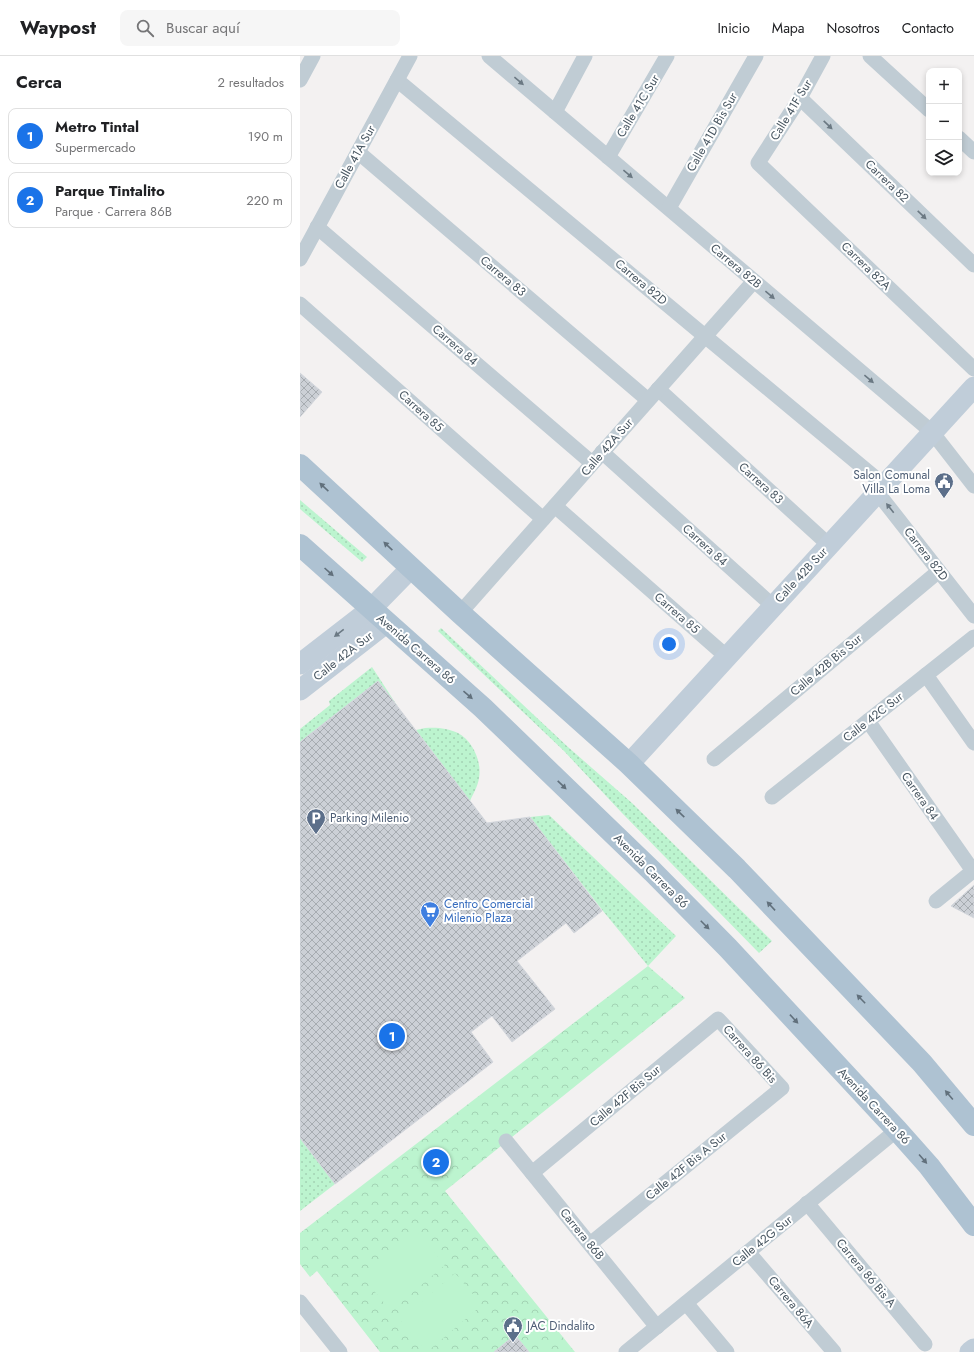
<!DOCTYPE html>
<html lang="es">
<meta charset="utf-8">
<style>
body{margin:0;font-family:Jost,sans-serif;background:#f6f6f6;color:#202124}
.controls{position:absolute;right:12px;top:12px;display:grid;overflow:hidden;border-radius:8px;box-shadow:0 2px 6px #0003}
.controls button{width:36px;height:36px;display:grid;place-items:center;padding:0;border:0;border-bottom:1px solid #e0e0e0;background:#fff;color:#202124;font:20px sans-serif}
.you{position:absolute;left:369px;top:588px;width:14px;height:14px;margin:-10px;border:3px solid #fff;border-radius:50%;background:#1a73e8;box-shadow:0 0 0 6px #1a73e833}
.badge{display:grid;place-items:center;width:26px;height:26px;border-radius:50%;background:#1a73e8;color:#fff;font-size:13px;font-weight:700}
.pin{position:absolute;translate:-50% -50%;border:2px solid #fff;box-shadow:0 1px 4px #0006}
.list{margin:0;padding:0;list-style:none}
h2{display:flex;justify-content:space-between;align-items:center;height:52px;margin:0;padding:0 16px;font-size:17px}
h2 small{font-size:13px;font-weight:400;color:#757577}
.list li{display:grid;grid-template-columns:26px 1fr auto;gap:12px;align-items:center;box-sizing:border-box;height:56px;margin:0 8px 8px;padding:0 8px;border:1px solid #e0e0e0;border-radius:8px}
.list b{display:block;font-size:15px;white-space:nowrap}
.list p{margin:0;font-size:13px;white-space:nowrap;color:#757577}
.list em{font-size:13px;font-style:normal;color:#757577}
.icon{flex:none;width:22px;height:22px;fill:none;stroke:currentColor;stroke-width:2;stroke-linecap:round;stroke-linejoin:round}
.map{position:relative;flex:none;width:674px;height:1296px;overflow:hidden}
header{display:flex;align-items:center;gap:24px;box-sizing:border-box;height:56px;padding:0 20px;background:#fff;border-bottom:1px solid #e0e0e0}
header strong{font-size:19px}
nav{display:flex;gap:22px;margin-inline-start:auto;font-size:14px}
.search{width:280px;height:36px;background:#f6f6f6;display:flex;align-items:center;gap:10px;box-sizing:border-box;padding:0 14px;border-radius:8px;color:#757577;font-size:15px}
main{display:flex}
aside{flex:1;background:#fff}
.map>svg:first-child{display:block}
.grass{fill:url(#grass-dots)}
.park{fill:url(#park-crowns)}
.pitch{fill:#bcf4cf}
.building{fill:url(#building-cross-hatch);stroke:#d4d7dd}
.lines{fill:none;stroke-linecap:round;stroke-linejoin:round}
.street{stroke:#c0ccd4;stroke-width:15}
.secondary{stroke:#c0cdd9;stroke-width:21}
.primary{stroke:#aec2d2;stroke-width:22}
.oneway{fill:#6b7983}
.oneway2{fill:#61707c}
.oneway3{fill:#6b7984}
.labels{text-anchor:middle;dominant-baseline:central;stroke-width:4;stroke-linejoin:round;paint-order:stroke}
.street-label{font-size:12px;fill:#475560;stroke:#fff}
.service-label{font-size:12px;fill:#4e5e75;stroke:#fff;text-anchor:start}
.shop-label{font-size:12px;fill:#366cbe;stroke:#fff;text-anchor:start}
</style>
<header>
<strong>Waypost</strong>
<div class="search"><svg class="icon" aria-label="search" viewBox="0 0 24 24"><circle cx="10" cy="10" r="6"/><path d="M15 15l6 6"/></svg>Buscar aquí</div>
<nav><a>Inicio</a><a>Mapa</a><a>Nosotros</a><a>Contacto</a></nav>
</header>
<main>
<aside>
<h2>Cerca<small>2 resultados</small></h2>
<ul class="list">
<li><span class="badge">1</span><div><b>Metro Tintal</b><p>Supermercado</p></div><em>190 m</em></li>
<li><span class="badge">2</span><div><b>Parque Tintalito</b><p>Parque · Carrera 86B</p></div><em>220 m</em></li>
</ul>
</aside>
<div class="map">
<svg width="674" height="1296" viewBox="0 0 674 1296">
<defs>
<pattern id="grass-dots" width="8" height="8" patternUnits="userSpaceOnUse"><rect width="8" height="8" fill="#bcf4cf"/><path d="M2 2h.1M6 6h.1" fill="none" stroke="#a3d3b4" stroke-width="1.8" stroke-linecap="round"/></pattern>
<pattern id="park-crowns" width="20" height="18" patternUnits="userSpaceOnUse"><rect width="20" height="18" fill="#bcf4cf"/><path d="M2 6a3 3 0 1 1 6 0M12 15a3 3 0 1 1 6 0" fill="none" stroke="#a3d3b4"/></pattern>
<pattern id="building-cross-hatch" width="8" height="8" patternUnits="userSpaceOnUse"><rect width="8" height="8" fill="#ccd0d6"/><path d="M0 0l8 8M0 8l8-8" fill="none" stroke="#a7acb1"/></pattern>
</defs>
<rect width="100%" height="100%" fill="#f3f1f1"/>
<g class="grass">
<polygon points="0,444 67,501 62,506 0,453"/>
<polygon points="141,572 268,691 332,747 472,885 459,897 322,757 264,695 138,575"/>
<polygon points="72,611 100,654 78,625 0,686 0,673 30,649 29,645"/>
<path d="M125,672C136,671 148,672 158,677C173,685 182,706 179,722C178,730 173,738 170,745L116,674Z"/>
<polygon points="249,759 376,880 348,910 303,855 230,761"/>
<polygon points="0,1082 35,1128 0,1155"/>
</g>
<polygon class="park" points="348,910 385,942 145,1135 275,1296 229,1296 215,1279 194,1296 80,1296 17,1215 10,1221 0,1208 0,1177"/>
<g class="pitch">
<polygon points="118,1177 145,1209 91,1255 64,1223"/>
<polygon points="155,1217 182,1249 127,1296 100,1264"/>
</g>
<g class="building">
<polygon points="0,317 22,336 0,361"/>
<polygon points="78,625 187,767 230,761 302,855 274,877 266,867 217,905 255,953 212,986 192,960 171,976 193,1006 35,1128 0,1082 0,686"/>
<polygon points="674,829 674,862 651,850"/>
<polygon points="215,1279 229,1296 194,1296"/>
</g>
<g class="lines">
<g class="street">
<polyline points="189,0 632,376 674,430"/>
<polyline points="523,0 500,42 458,107 674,313"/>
<polyline points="570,0 629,54"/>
<polyline points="0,24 13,0"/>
<polyline points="97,24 584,429"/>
<polyline points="500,42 674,209"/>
<polyline points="255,56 285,0"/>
<polyline points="659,82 674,96"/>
<polyline points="58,96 348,344"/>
<polyline points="308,101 367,0"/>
<polyline points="369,152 456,0"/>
<polyline points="17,171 292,407"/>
<polyline points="0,203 110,0"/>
<polyline points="0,248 243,463"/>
<polyline points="358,333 529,489"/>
<polyline points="302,396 473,550"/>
<polyline points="577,436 674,560"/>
<polyline points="255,450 427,601"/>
<polyline points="160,557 454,225"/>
<polyline points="626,619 674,687"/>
<polyline points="568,665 673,815"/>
<polyline points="414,703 639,515"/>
<polyline points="472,741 674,581"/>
<polyline points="636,845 674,814"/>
<polyline points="206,1085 357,1271"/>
<polyline points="232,1117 418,963 482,1032 290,1188"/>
<polyline points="507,1147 625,1288"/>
<polyline points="448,1196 534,1296"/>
<polyline points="0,1246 40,1296"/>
<polyline points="386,1247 427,1296"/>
<polyline points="326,1296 597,1074"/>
</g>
<g class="secondary">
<polyline points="0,608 71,553 111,512"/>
<polyline points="0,634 86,567"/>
<polyline points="329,708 674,331"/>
<polyline points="670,1296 674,1293"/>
</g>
<g class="primary">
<polyline points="0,409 160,557 329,708 437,813 622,1007 674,1069"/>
<polyline points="0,489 183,652 353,816 428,892 597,1074 629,1110 674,1169"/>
</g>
</g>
<defs><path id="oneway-solid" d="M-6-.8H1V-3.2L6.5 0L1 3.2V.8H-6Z"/></defs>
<g class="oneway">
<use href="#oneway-solid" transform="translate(219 25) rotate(40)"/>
<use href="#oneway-solid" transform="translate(528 69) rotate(44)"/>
<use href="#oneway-solid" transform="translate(328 118) rotate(40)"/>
<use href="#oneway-solid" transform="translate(622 159) rotate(44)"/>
<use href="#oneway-solid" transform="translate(470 239) rotate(40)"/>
<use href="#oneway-solid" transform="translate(569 323) rotate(40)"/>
<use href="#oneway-solid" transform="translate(590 452) rotate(-128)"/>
</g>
<g class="oneway2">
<use href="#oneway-solid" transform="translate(24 431) rotate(-137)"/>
<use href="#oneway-solid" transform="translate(88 490) rotate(-137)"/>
<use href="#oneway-solid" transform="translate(29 516) rotate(42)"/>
<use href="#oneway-solid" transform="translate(168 639) rotate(41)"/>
<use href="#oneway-solid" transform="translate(262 729) rotate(44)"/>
<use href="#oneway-solid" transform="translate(380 757) rotate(-136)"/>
<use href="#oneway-solid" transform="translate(471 850) rotate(-133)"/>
<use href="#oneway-solid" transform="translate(405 869) rotate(45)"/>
<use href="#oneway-solid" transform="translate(561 943) rotate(-134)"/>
<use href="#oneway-solid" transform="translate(494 963) rotate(47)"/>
<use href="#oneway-solid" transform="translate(649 1039) rotate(-130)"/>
<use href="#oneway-solid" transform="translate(623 1103) rotate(49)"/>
</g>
<use class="oneway3" href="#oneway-solid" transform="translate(39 577) rotate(142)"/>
<defs>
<symbol id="civic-pin" viewBox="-11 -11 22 30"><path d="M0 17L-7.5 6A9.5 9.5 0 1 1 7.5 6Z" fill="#5c6f8a" stroke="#fff"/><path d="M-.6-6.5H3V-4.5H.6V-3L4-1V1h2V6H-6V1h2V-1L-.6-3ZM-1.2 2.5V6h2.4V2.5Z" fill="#fff"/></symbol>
<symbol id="parking-pin" viewBox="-11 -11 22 30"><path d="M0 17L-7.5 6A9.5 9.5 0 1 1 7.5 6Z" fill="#5c6f8a" stroke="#fff"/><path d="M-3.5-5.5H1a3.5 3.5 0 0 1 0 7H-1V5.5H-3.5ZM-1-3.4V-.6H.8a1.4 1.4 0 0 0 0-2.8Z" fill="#fff"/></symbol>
<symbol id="supermarket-pin" viewBox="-11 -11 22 30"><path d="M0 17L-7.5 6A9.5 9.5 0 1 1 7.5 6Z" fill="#3f7fe0" stroke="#fff"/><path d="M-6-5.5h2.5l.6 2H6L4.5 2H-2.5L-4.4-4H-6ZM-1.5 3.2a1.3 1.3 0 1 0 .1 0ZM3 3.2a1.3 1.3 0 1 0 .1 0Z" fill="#fff"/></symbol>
</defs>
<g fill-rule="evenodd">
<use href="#civic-pin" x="633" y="415" width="22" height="30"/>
<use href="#parking-pin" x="5" y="751" width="22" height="30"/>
<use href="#supermarket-pin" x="119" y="844" width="22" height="30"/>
<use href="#civic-pin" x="202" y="1259" width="22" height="30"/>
</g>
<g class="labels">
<g class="street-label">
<text transform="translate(338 50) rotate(-59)">Calle 41C Sur</text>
<text transform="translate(491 54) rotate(-59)">Calle 41F Sur</text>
<text transform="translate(412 76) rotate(-60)">Calle 41D Bis Sur</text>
<text transform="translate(55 101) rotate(-61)">Calle 41A Sur</text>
<text transform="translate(587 125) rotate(44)">Carrera 82</text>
<text transform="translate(436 210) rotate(40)">Carrera 82B</text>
<text transform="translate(566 210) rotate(44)">Carrera 82A</text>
<text transform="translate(203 220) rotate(40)">Carrera 83</text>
<text transform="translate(341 226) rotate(40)">Carrera 82D</text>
<text transform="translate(155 289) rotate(41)">Carrera 84</text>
<text transform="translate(121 355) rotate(42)">Carrera 85</text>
<text transform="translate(307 391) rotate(-49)">Calle 42A Sur</text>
<text transform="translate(461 427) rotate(42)">Carrera 83</text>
<text transform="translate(405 489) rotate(42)">Carrera 84</text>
<text transform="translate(626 498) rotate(52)">Carrera 82D</text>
<text transform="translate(501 519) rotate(-47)">Calle 42B Sur</text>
<text transform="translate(377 557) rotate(41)">Carrera 85</text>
<text transform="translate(116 593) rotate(41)">Avenida Carrera 86</text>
<text transform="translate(43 600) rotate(-38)">Calle 42A Sur</text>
<text transform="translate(526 609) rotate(-40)">Calle 42B Bis Sur</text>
<text transform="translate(573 661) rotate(-38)">Calle 42C Sur</text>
<text transform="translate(620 740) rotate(55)">Carrera 84</text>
<text transform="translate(351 815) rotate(45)">Avenida Carrera 86</text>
<text transform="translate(450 998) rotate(48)">Carrera 86 Bis</text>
<text transform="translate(325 1040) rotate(-40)">Calle 42F Bis Sur</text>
<text transform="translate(574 1050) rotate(47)">Avenida Carrera 86</text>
<text transform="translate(386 1110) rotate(-39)">Calle 42F Bis A Sur</text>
<text transform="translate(282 1178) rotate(51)">Carrera 86B</text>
<text transform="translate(462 1185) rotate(-39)">Calle 42G Sur</text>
<text transform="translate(566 1217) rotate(50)">Carrera 86 Bis A</text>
<text transform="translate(491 1246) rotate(50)">Carrera 86A</text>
</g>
<g class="service-label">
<text x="630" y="419" text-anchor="end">Salon Comunal<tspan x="630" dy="14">Villa La Loma</tspan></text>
<text x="30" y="762">Parking Milenio</text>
<text x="227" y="1270">JAC Dindalito</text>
</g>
<g class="shop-label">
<text x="144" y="848">Centro Comercial<tspan x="144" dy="14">Milenio Plaza</tspan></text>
</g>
</g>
</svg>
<div class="controls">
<button>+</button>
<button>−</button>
<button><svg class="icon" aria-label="layers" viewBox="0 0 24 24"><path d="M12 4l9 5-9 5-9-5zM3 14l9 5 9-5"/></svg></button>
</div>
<div class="you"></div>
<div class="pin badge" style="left:92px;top:980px">1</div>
<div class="pin badge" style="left:136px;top:1106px">2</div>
</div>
</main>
